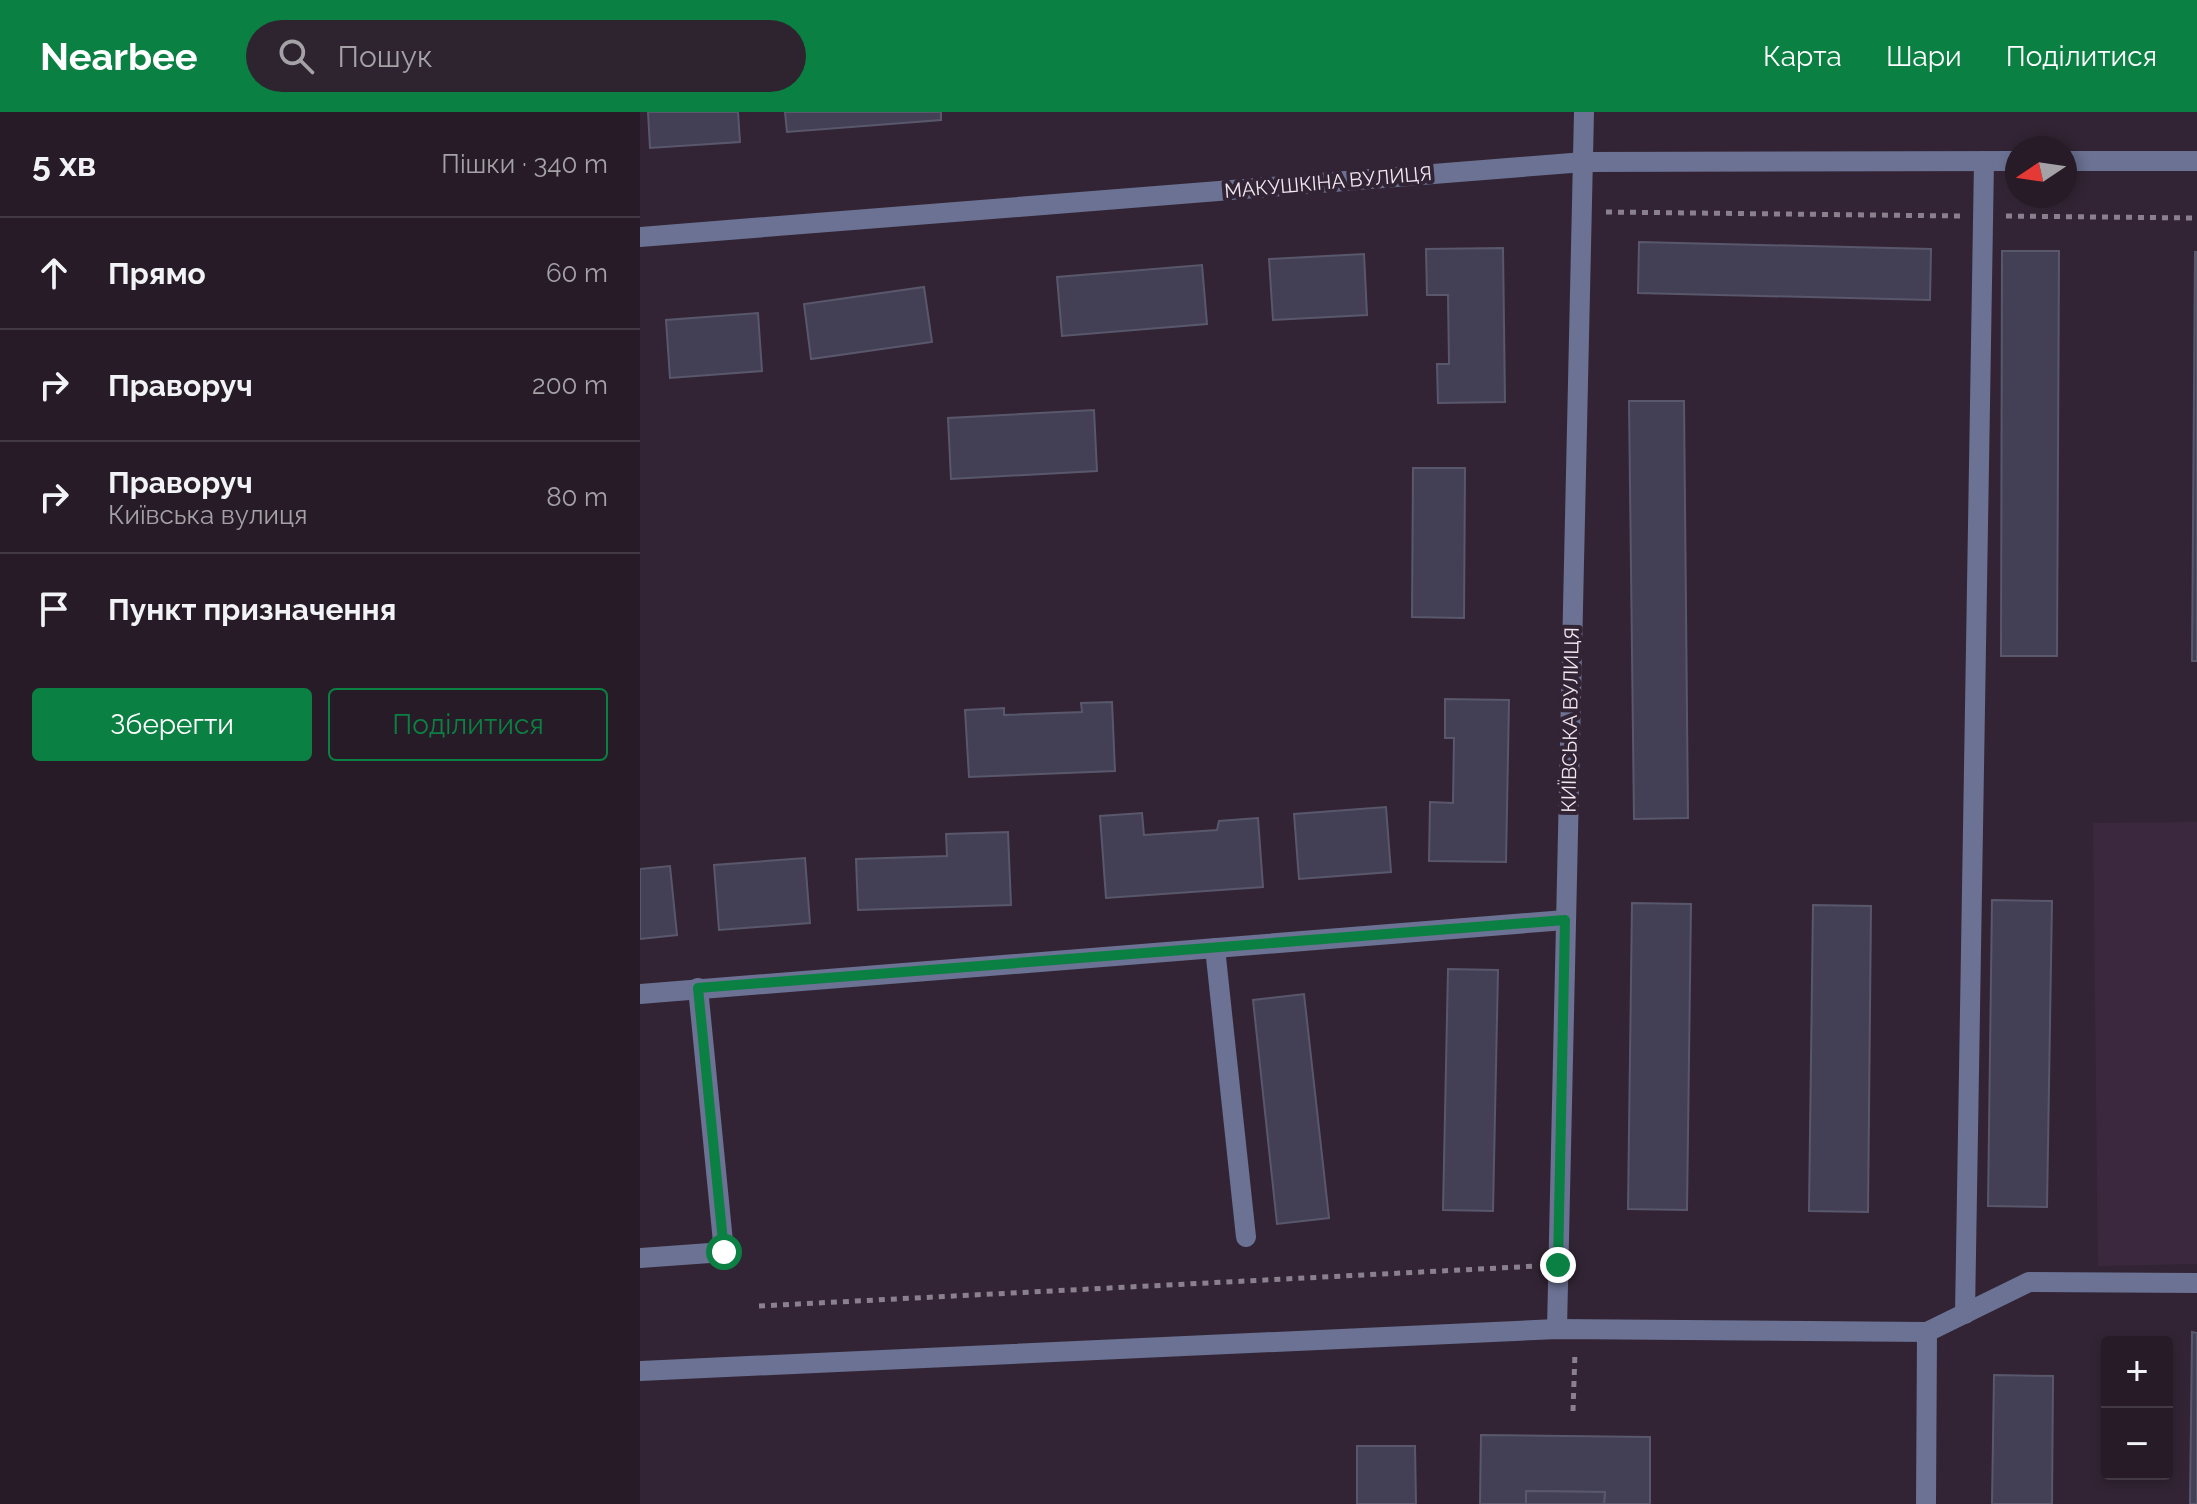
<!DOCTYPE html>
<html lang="uk">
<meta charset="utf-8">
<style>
body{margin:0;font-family:Raleway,sans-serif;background:#2e242f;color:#f1f3f6}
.controls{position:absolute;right:24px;bottom:24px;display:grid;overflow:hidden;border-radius:8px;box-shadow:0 4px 12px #0003}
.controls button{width:72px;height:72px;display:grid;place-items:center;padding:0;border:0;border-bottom:2px solid #423944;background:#261b27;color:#f1f3f6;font:40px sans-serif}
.compass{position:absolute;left:1365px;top:24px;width:72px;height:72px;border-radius:50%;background:#261b27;box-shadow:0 4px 12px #0003;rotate:257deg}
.stop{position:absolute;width:24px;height:24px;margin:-18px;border:6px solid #0b8043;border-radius:50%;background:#fff}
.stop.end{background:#0b8043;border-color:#fff;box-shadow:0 2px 8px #0008}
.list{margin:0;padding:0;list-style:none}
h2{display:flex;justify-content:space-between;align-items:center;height:104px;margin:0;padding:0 32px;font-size:34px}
h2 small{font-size:26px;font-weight:400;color:#a4a1a7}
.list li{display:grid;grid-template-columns:52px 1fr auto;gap:24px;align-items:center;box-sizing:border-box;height:112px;padding:0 32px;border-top:2px solid #423944}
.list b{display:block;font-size:30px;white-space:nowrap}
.list p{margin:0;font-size:26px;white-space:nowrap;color:#a4a1a7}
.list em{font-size:26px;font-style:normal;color:#a4a1a7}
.actions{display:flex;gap:16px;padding:24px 32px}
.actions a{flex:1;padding:18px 0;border:2px solid #0b8043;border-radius:8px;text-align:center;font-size:28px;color:#0b8043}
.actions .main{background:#0b8043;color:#fff}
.icon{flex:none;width:44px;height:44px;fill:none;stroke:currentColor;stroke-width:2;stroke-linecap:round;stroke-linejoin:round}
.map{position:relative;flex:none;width:1557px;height:1392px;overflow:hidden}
header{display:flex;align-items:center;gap:48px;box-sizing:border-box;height:112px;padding:0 40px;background:#0b8043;color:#fff}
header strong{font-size:38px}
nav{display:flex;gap:44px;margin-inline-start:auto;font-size:28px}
.search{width:560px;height:72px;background:#2e242f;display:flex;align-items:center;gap:20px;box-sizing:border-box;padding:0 28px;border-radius:44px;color:#a4a1a7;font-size:30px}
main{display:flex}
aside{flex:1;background:#261b27}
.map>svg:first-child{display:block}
.built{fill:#3b283e}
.building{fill:#434055;stroke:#59576c;stroke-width:2}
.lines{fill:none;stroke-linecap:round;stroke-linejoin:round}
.path{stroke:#8b808d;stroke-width:5;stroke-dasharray:6 6;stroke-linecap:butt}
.minor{stroke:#6b7293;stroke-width:20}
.route{stroke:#0b8043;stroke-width:10}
.labels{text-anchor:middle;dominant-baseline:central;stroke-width:8;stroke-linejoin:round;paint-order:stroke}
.street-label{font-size:20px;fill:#f0e7f1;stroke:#322434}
</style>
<header>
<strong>Nearbee</strong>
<div class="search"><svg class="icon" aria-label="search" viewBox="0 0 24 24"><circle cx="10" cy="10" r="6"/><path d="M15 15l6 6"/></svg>Пошук</div>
<nav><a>Карта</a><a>Шари</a><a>Поділитися</a></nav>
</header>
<main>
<aside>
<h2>5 хв<small>Пішки · 340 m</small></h2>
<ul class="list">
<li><svg class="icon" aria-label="ahead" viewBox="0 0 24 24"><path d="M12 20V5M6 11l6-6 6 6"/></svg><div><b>Прямо</b></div><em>60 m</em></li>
<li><svg class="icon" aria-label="right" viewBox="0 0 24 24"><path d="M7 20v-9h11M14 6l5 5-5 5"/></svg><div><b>Праворуч</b></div><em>200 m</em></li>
<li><svg class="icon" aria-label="right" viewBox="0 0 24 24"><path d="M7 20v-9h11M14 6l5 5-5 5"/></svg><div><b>Праворуч</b><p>Київська вулиця</p></div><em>80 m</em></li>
<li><svg class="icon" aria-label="arrive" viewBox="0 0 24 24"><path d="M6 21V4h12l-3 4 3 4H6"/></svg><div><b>Пункт призначення</b></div></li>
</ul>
<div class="actions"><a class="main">Зберегти</a><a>Поділитися</a></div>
</aside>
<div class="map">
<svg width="1557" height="1392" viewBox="0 0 1557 1392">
<rect width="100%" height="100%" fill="#322434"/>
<polygon class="built" points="1557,710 1557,1152 1458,1154 1453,711"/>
<g class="building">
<polygon points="8,0 98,0 100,30 10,36"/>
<polygon points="145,0 301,0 301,8 147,20"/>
<polygon points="999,130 1291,137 1290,188 998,181"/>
<polygon points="863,136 865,290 798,291 797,252 809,252 808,183 787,183 786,137"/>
<polygon points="1362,139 1419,139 1417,544 1361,544"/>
<polygon points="1555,140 1557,140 1557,549 1552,549"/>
<polygon points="724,142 727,203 633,208 629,147"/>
<polygon points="562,153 567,212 422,224 417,165"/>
<polygon points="284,175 292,230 171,247 164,192"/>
<polygon points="118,201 122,259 30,266 26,208"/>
<polygon points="989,289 1044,289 1048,706 994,707"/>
<polygon points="454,298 457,359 311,367 308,306"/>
<polygon points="773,356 825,356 824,506 772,505"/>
<polygon points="805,587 869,588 866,750 789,749 790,690 813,691 814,626 805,626"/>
<polygon points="472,590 475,659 329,665 325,598 364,596 364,603 442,600 441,591"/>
<polygon points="746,695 751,760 659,767 654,702"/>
<polygon points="502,701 504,723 577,718 579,709 618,706 623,775 466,786 460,704"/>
<polygon points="368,720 371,793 218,798 216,747 307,744 306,722"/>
<polygon points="165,746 170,811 79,818 74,753"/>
<polygon points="30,754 37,823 0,827 0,757"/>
<polygon points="1352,788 1412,789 1407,1095 1348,1094"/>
<polygon points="992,791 1051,792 1047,1098 988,1097"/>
<polygon points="1173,793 1231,794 1228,1100 1169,1099"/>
<polygon points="808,857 858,858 853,1099 803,1098"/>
<polygon points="664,882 689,1106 637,1112 613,888"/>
<polygon points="1552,1220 1557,1221 1557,1392 1550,1392"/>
<polygon points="1354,1263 1413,1264 1412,1392 1352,1392"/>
<polygon points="841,1323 1010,1325 1010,1392 964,1392 965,1380 886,1379 886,1392 840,1392"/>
<polygon points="717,1334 775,1334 776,1392 717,1392"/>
<polygon points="886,1379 965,1380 964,1392 886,1392"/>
</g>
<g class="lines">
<g class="path">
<polyline points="966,100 1320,104"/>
<polyline points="1366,104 1557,106"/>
<polyline points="119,1194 898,1154"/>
<polyline points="933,1299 935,1240"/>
</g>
<g class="minor">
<polyline points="1425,49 1557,49"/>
<polyline points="0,125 944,50 1377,49"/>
<polyline points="575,836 606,1125"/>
<polyline points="0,882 925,808"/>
<polyline points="0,1146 84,1140 58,876"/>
<polyline points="1325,1202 1344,49"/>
<polyline points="917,1217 944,0"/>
<polyline points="0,1259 917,1217 1287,1220 1389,1170 1557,1171"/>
<polyline points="1286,1392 1287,1220"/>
</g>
</g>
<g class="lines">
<polyline class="route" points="84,1140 58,876 925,808 918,1153"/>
</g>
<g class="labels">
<g class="street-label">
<text transform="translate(688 70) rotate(-5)">МАКУШКІНА ВУЛИЦЯ</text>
<text transform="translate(930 608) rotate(-89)">КИЇВСЬКА ВУЛИЦЯ</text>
</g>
</g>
</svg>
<div class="controls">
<button>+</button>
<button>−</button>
</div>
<svg class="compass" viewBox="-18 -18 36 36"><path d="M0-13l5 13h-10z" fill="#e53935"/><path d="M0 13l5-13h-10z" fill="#a4a1a7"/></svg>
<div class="stop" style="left:84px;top:1140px"></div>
<div class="stop end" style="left:918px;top:1153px"></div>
</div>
</main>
